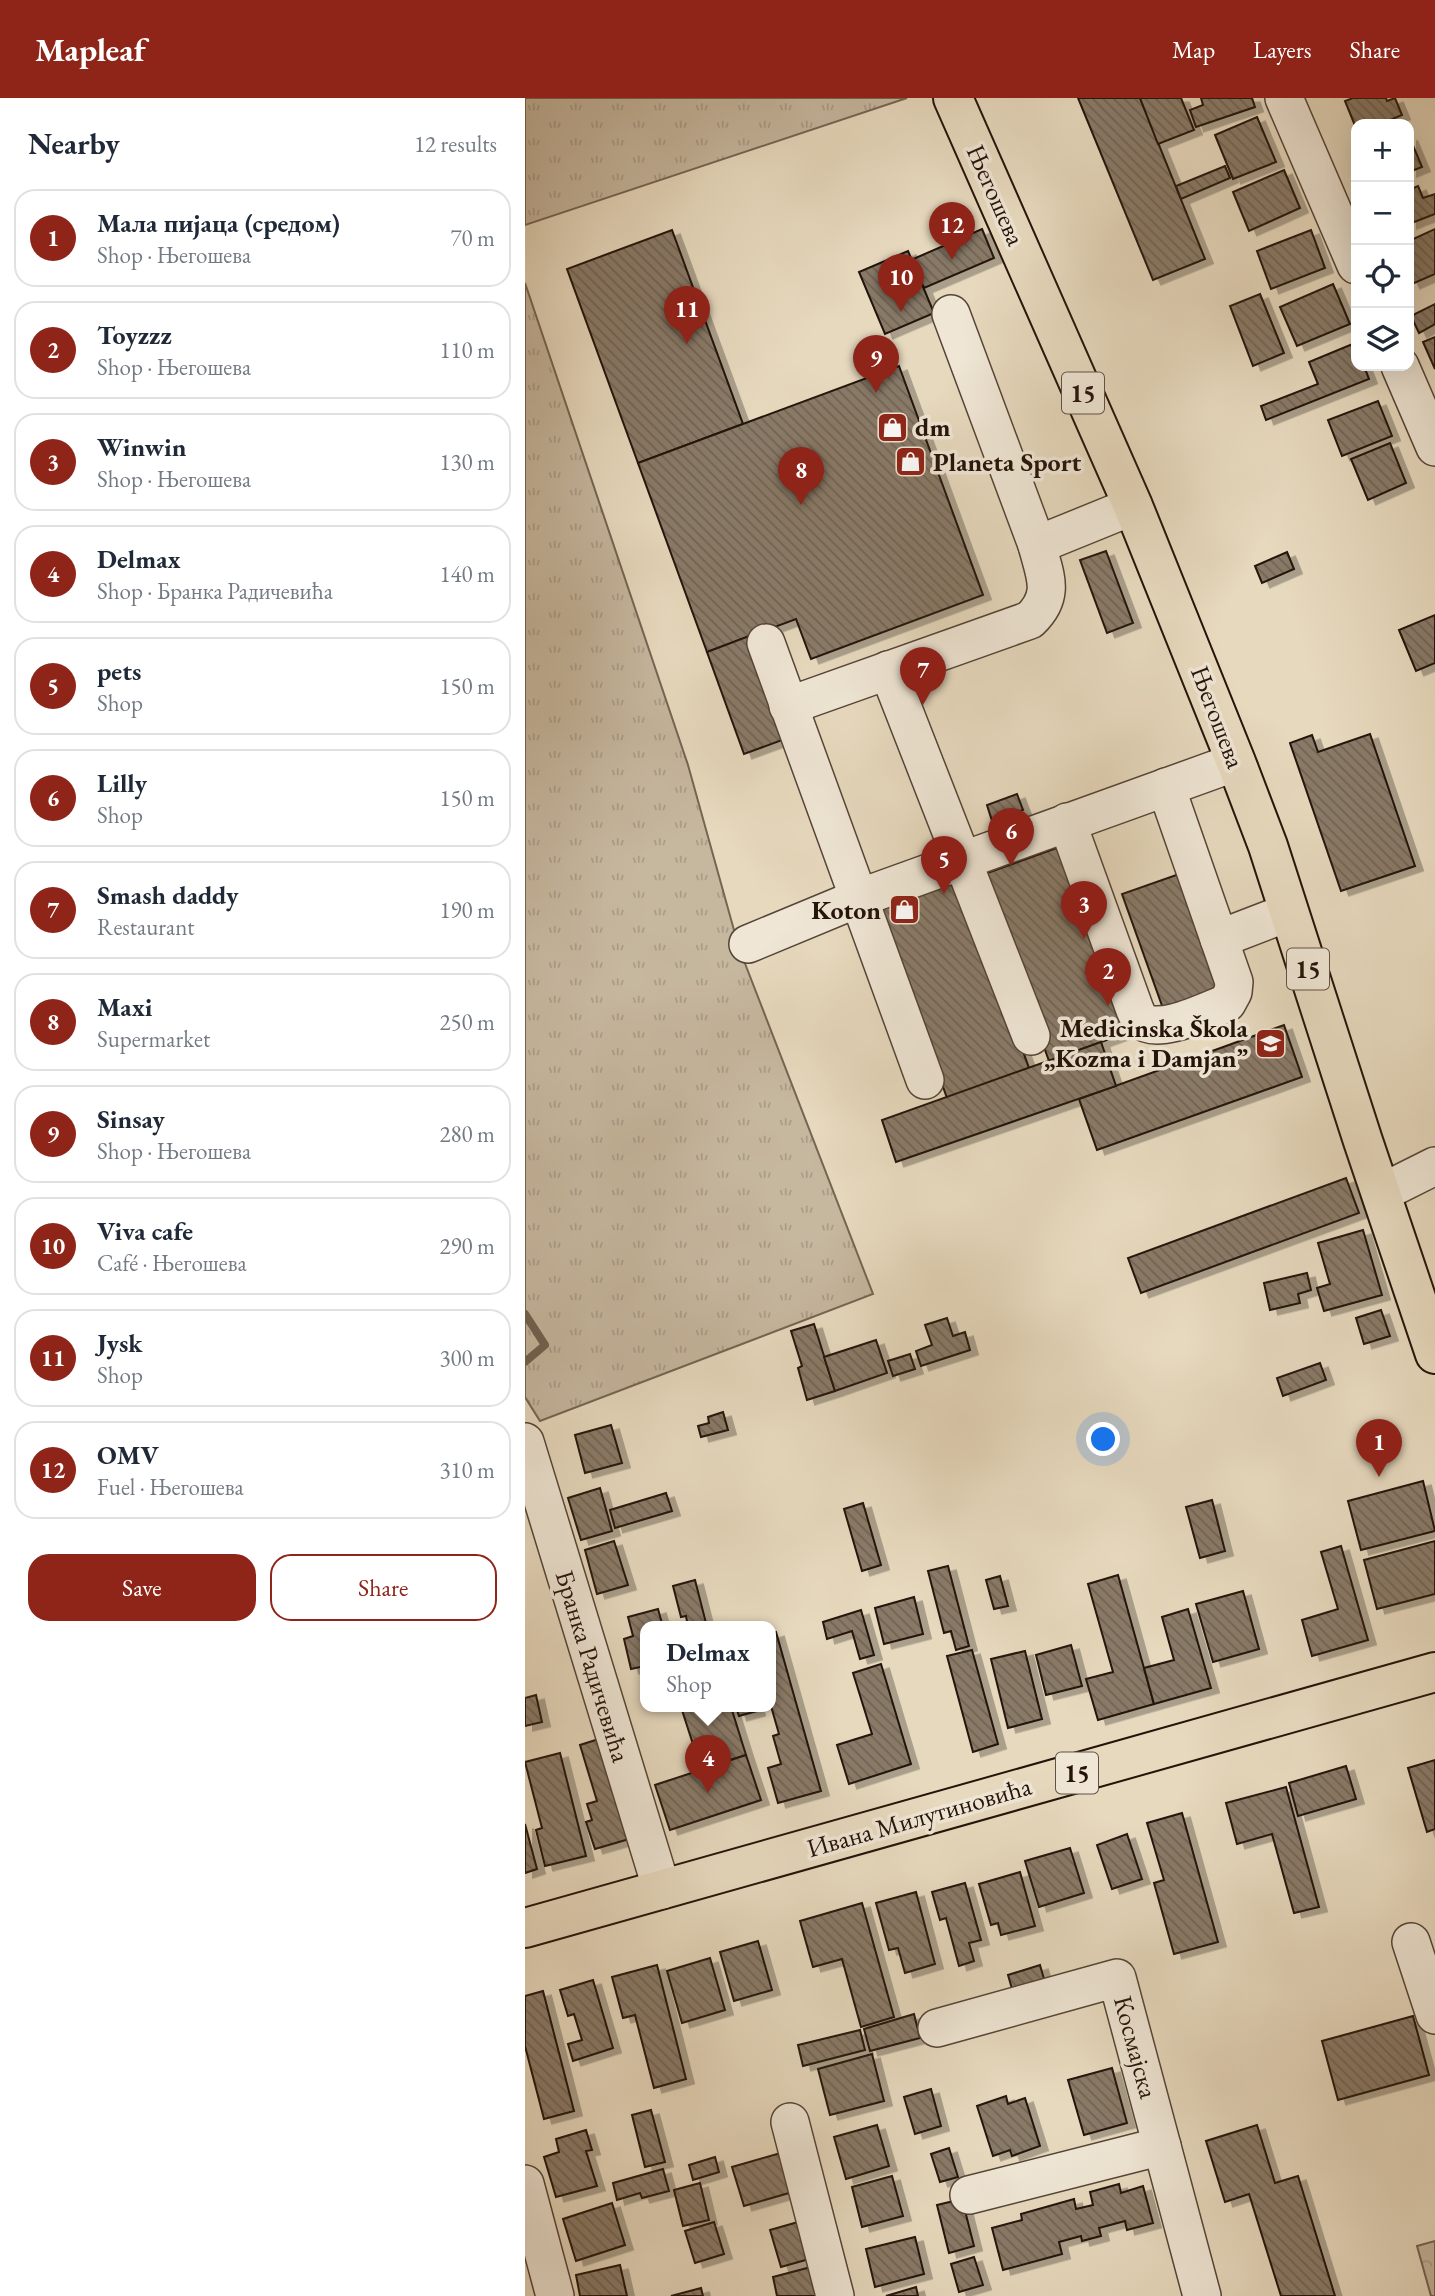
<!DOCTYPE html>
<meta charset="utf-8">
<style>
body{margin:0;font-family:"EB Garamond",serif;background:#f2f2f3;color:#1f2937}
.controls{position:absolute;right:21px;top:21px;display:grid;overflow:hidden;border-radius:14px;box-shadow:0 7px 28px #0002}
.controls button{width:63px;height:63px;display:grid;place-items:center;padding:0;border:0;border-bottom:2px solid #e0e1e3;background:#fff;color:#1f2937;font:35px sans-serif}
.you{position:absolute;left:579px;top:1342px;width:24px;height:24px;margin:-18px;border:5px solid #fff;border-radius:50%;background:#1a73e8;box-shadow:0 0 0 10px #1a73e833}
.badge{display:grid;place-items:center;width:46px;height:46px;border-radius:50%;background:#8f2418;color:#fff;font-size:23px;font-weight:700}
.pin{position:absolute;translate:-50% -58px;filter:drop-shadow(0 2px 4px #0008)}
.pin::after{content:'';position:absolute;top:37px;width:24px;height:21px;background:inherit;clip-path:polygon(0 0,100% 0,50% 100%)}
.popup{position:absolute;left:115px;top:1523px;width:136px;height:91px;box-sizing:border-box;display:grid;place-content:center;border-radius:14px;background:#fff;filter:drop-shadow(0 2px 5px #0005);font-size:23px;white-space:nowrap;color:#747a83}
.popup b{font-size:26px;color:#1f2937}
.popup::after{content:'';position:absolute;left:50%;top:100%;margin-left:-14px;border:14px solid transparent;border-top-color:#fff}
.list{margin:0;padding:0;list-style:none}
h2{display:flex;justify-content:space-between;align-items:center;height:91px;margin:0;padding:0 28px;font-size:30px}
h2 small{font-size:23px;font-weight:400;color:#747a83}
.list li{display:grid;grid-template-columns:46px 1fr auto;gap:21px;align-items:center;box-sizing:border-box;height:98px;margin:0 14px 14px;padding:0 14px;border:2px solid #e0e1e3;border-radius:21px}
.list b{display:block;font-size:26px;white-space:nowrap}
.list p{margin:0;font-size:23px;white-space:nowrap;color:#747a83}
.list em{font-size:23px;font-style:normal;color:#747a83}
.actions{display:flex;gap:14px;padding:21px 28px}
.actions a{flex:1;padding:16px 0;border:2px solid #8f2418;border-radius:21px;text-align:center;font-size:24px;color:#8f2418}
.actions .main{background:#8f2418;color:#fff}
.icon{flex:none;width:38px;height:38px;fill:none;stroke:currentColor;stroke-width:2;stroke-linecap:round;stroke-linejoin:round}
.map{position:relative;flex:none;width:910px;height:2198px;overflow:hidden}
header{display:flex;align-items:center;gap:42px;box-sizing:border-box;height:98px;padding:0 35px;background:#8f2418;color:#fff}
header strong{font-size:33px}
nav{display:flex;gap:38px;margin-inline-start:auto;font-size:24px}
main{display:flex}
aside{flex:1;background:#fff}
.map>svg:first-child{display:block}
.grass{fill:url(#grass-tufts);stroke:#756554;stroke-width:2}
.park{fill:url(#park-crowns);stroke:#756554;stroke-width:2}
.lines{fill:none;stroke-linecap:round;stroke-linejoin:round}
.stream{stroke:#716251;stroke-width:8}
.building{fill:url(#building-back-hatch);stroke:#24130a;stroke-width:2;filter:url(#shadow)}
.minor-casing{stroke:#554437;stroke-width:40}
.major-casing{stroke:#24130a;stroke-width:42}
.minor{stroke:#efe6d5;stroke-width:37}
.major{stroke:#e7d9be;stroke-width:38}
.labels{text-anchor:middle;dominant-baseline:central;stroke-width:7;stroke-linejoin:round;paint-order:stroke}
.shield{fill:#efe6d5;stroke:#615247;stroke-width:2}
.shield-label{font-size:24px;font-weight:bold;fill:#24130a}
.street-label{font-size:26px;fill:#24130a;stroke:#efe6d5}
.poi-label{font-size:26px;font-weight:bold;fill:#24130a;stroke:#efe6d5;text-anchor:start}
</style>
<header>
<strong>Mapleaf</strong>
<nav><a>Map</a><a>Layers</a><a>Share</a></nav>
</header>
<main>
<aside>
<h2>Nearby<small>12 results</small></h2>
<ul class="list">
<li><span class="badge">1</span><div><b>Мала пијаца (средом)</b><p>Shop · Његошева</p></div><em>70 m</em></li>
<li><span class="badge">2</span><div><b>Toyzzz</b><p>Shop · Његошева</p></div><em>110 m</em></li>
<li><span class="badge">3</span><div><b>Winwin</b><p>Shop · Његошева</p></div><em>130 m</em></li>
<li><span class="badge">4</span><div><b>Delmax</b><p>Shop · Бранка Радичевића</p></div><em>140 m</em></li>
<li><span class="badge">5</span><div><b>pets</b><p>Shop</p></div><em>150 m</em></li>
<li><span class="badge">6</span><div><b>Lilly</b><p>Shop</p></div><em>150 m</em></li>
<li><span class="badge">7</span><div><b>Smash daddy</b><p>Restaurant</p></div><em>190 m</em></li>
<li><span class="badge">8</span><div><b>Maxi</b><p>Supermarket</p></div><em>250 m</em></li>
<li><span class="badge">9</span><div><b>Sinsay</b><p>Shop · Његошева</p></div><em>280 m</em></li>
<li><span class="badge">10</span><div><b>Viva cafe</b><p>Café · Његошева</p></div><em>290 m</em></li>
<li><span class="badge">11</span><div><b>Jysk</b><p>Shop</p></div><em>300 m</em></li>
<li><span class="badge">12</span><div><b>OMV</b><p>Fuel · Његошева</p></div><em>310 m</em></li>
</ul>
<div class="actions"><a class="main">Save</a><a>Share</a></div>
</aside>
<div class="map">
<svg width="910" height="2198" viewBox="0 0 910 2198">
<defs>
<pattern id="grass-tufts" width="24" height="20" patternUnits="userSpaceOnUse" patternTransform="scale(1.75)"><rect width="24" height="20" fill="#c6b79f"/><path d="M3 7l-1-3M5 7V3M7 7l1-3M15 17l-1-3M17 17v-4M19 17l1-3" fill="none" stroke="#aa9c88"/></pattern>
<pattern id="park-crowns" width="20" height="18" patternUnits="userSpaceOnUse" patternTransform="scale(1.75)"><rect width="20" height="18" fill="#c6b79f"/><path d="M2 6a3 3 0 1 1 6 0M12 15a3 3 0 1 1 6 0" fill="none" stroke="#aa9c88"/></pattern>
<pattern id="building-back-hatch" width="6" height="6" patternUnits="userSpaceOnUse" patternTransform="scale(1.75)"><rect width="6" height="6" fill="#897a68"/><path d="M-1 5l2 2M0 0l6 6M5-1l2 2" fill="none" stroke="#706354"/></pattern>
<filter id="shadow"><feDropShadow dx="8" dy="4.5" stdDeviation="0" flood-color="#0004"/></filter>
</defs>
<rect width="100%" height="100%" fill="#e7d9be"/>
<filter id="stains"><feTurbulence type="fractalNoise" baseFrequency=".00286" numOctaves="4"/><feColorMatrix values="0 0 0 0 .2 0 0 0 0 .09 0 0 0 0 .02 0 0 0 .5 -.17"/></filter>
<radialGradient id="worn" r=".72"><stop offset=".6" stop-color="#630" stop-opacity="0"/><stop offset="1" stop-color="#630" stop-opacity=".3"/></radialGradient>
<g class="grass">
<polygon points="0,0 382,0 0,127"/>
<polygon points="0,185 163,667 214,850 348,1196 15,1323 0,1299"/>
</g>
<polygon class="park" points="910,2143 910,2198 906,2198 892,2148"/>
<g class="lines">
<polyline class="stream" points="0,1216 20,1247 0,1264"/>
</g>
<g class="building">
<polygon points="553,0 615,0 680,161 628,182"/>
<polygon points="615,0 656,0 669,32 633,46"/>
<polygon points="676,0 727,0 730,9 671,29 665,12 678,7"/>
<polygon points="828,0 861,0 862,3 870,0 877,17 856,26 831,26 831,30 820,3"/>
<polygon points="732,19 751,64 708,81 690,37"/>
<polygon points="884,38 897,69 884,74"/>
<polygon points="700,68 705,80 656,101 651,88"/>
<polygon points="759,72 775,110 724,133 708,94"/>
<polygon points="893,88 898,100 910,96 910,116 884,126 884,92"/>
<polygon points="457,131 469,160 399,190 386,162"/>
<polygon points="910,131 910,176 887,186 884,179 884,143"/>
<polygon points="147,132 218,326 113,365 42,171"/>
<polygon points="786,132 800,170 746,191 732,153"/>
<polygon points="383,153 409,215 360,236 334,174"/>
<polygon points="808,186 825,226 772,248 755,209"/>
<polygon points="735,196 759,255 728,268 705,208"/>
<polygon points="910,206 910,226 894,235 886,218"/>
<polygon points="910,239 910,271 898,244"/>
<polygon points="830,245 831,268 839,268 844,281 741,322 736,308 793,286 784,264"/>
<polygon points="374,268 458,497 286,561 271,521 182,554 113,365"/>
<polygon points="853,303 867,338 817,358 803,322"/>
<polygon points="865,345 881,385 843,402 826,361"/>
<polygon points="581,453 608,525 582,535 555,462"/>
<polygon points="762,454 769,471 737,485 730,468"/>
<polygon points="910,517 910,565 891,573 874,532"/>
<polygon points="224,538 260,641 219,656 182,554"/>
<polygon points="845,636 890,768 816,793 765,645 787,637 793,654"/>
<polygon points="492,696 498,712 467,723 462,707"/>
<polygon points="540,747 607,933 524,963 457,777"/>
<polygon points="657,775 700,895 640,916 597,796"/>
<polygon points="435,781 504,970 422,1000 354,812"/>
<polygon points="759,927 777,979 572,1052 554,1001"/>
<polygon points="576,944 591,988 371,1064 357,1022"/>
<polygon points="821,1080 834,1115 616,1195 603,1160"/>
<polygon points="838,1132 857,1197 799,1213 792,1190 805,1186 793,1145"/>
<polygon points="782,1175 786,1192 773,1196 775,1205 745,1212 739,1185"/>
<polygon points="856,1212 865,1238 839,1246 831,1220"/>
<polygon points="422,1220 428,1238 440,1234 445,1252 396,1268 391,1253 407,1247 400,1227"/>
<polygon points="289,1226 310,1293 282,1302 273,1270 277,1268 266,1233"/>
<polygon points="351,1242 362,1275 310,1293 299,1259"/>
<polygon points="385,1256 390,1271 368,1278 363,1263"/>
<polygon points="795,1265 801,1282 758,1298 752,1280"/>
<polygon points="198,1314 203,1332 176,1339 173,1328 184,1325 183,1319"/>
<polygon points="86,1327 97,1365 60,1375 50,1337"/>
<polygon points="898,1383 910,1433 836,1452 823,1403"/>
<polygon points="75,1390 87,1433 56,1442 43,1400"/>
<polygon points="141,1395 147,1413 90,1430 85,1412"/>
<polygon points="687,1402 700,1453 675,1460 661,1409"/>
<polygon points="338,1405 356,1467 337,1473 319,1411"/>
<polygon points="89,1443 103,1487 72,1496 60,1452"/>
<polygon points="910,1443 910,1496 852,1511 839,1462"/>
<polygon points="816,1448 843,1542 787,1558 777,1522 813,1511 796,1454"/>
<polygon points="423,1468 444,1548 431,1552 426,1533 419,1535 403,1473"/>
<polygon points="593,1477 629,1606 573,1622 561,1581 588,1574 563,1486"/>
<polygon points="475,1478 483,1508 469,1511 461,1482"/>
<polygon points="170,1482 181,1525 163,1529 161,1518 156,1519 148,1488"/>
<polygon points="718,1493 734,1551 688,1564 671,1506"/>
<polygon points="389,1499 398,1536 359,1546 350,1510"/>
<polygon points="133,1511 138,1529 120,1529 120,1568 106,1571 99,1541 108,1538 103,1519"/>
<polygon points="663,1511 686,1590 629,1606 619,1570 649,1562 637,1519"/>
<polygon points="336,1512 349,1557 335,1561 327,1533 302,1541 298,1524"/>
<polygon points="251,1534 296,1693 253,1705 243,1670 256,1666 248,1638 254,1636 246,1608 246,1536"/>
<polygon points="546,1547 557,1588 521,1597 511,1557"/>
<polygon points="447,1552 473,1646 448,1654 422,1558"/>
<polygon points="500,1553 517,1621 483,1630 466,1561"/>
<polygon points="356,1566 386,1666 324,1686 312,1647 347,1636 328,1575"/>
<polygon points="11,1597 17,1624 0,1628 0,1600"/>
<polygon points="156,1609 206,1609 221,1657 176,1671"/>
<polygon points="211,1609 231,1609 232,1613 214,1618"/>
<polygon points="80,1639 111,1739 70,1751 61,1724 67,1722 62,1706 72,1703 55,1647"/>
<polygon points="35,1655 61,1758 20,1768 11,1732 17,1730 0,1664"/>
<polygon points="221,1657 236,1702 145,1732 130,1687"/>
<polygon points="910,1662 910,1731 902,1734 883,1670"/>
<polygon points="821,1668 831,1701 773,1718 764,1685"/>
<polygon points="761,1689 794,1809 769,1815 747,1736 712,1746 701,1705"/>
<polygon points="657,1715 693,1844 649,1856 629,1785 639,1782 622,1725"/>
<polygon points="0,1726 12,1771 0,1775"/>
<polygon points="602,1736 617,1781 587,1791 572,1747"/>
<polygon points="545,1750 559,1795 514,1809 500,1763"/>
<polygon points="495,1774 510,1828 476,1837 473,1825 466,1827 454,1786"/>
<polygon points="440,1785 456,1842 444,1845 449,1863 434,1868 421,1820 415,1822 407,1794"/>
<polygon points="391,1794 410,1866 380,1875 373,1850 364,1852 351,1805"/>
<polygon points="337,1805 369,1919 336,1929 317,1861 288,1869 275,1823"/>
<polygon points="233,1843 247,1892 209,1903 195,1854"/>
<polygon points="185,1860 200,1912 157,1925 142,1873"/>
<polygon points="132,1867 161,1981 129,1990 110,1917 98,1920 87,1879"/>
<polygon points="515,1867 521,1888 489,1898 483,1877"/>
<polygon points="68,1882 88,1950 48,1963 43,1946 57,1942 49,1916 43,1918 35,1892"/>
<polygon points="18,1893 49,2013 19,2021 0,1948 0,1898"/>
<polygon points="389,1916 395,1940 345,1953 339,1931"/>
<polygon points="888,1918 904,1977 813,2002 797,1943"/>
<polygon points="335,1932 340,1952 278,1968 273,1947"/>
<polygon points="347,1956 359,2003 305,2017 293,1971"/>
<polygon points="587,1970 602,2025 559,2037 543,1982"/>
<polygon points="406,1991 416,2028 390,2036 379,1999"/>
<polygon points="481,1998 483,2006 500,2000 515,2048 487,2058 485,2052 468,2058 452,2008"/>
<polygon points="126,2012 140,2064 120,2069 107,2017"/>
<polygon points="352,2027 364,2068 321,2081 309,2039"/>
<polygon points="732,2027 750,2085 773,2078 810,2198 756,2198 724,2096 700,2104 681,2043"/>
<polygon points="61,2032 67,2052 61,2053 72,2088 31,2099 19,2059 34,2054 31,2041"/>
<polygon points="424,2050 433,2079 415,2084 406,2056"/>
<polygon points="259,2054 271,2093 219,2108 207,2069"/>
<polygon points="190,2059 194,2074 168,2082 164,2067"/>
<polygon points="138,2071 144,2093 117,2100 115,2095 92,2102 88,2085"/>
<polygon points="367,2078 378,2118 337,2129 327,2089"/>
<polygon points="175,2085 184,2122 158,2128 149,2092"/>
<polygon points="594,2086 596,2095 618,2088 628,2125 602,2132 600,2123 574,2130 576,2138 557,2143 556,2138 534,2144 537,2156 478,2172 467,2130 497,2122 496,2116 549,2101 551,2111 568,2107 565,2094"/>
<polygon points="437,2101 449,2148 424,2155 412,2107"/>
<polygon points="87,2105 100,2147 51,2163 38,2121"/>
<polygon points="280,2122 291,2159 256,2169 245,2132"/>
<polygon points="189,2124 199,2156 170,2165 160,2133"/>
<polygon points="390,2139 399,2176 350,2189 341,2151"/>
<polygon points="449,2159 458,2187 434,2194 426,2166"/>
<polygon points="95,2167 102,2198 55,2198 51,2177"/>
<polygon points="286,2169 303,2198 252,2198 248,2179"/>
<polygon points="391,2189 393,2198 361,2198"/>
<polygon points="176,2190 178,2198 146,2198"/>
</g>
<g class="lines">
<defs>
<g id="minor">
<polyline points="759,0 831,167"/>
<polyline points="875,268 910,349"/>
<polyline points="512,447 608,408"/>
<polyline points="241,545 400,982"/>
<polyline points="363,572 506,938"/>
<path d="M263,608L505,522C531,497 520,478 512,447L426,216"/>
<path d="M542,724L610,912C612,916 613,920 616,922C633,938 683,912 702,905L708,894L709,884L641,689"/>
<polyline points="694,841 764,814"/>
<polyline points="223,846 334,800 711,664"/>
<polyline points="856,1095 910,1068"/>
<polyline points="0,1344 137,1792"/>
<polyline points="886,1844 910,1917"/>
<polyline points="412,1930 592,1880 677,2198"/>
<polyline points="265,2024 310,2198"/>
<polyline points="0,2086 30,2198"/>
<polyline points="444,2097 637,2048"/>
</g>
<g id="major">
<polyline points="428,0 608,408 711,664 743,748 838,1043 910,1256"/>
<polyline points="0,1830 910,1574"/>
</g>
</defs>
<use href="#minor" class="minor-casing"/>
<use href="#major" class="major-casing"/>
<use href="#minor" class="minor"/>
<use href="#major" class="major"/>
</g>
<defs>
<symbol id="shop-square" viewBox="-11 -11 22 22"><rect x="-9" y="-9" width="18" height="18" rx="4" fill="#8f2418" stroke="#efe6d5"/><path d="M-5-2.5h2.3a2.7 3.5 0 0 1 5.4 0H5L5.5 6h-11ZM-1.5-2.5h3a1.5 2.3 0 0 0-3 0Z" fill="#fff"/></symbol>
<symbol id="school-square" viewBox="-11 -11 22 22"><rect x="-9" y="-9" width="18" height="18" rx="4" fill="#8f2418" stroke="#efe6d5"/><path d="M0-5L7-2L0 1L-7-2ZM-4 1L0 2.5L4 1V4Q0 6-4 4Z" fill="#fff"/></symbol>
</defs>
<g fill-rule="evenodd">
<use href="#shop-square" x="350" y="312" width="35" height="35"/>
<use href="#shop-square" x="368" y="346" width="35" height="35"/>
<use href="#shop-square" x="362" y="794" width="35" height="35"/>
<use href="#school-square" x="728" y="928" width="35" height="35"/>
</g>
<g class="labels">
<g class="shield">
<rect x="537" y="274.5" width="42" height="41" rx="5"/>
<rect x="762" y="850.5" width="42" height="41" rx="5"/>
<rect x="531" y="1654.5" width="42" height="41" rx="5"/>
</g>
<g class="shield-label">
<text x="558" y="295">15</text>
<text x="783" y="871">15</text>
<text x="552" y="1675">15</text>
</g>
<g class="street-label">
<text transform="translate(471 97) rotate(66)">Његошева</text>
<text transform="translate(693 619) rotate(69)">Његошева</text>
<text transform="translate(68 1568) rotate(73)">Бранка Радичевића</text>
<text transform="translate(394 1719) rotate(-16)">Ивана Милутиновића</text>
<text transform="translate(611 1949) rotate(75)">Космајска</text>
</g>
<g class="poi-label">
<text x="390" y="329">dm</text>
<text x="408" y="364">Planeta Sport</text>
<text x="356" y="812" text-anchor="end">Koton</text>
<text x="723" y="930" text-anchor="end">Medicinska Škola<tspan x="723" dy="30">„Kozma i Damjan”</tspan></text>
</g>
</g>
<rect width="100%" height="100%" filter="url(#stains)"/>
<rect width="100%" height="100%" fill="url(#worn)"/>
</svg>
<div class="controls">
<button>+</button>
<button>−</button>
<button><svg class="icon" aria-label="locate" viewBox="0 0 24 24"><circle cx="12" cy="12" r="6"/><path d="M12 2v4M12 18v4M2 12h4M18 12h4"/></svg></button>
<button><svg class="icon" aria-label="layers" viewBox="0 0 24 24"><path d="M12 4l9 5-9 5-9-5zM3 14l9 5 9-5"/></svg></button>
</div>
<div class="you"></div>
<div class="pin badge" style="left:854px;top:1379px">1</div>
<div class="pin badge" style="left:583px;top:908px">2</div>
<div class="pin badge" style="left:559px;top:841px">3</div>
<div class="pin badge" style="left:183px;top:1695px">4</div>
<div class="popup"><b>Delmax</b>Shop</div>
<div class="pin badge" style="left:419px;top:796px">5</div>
<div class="pin badge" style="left:486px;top:768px">6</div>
<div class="pin badge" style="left:398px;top:607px">7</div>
<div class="pin badge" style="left:276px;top:407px">8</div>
<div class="pin badge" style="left:351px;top:295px">9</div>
<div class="pin badge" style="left:376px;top:214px">10</div>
<div class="pin badge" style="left:162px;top:246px">11</div>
<div class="pin badge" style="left:427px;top:162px">12</div>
</div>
</main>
